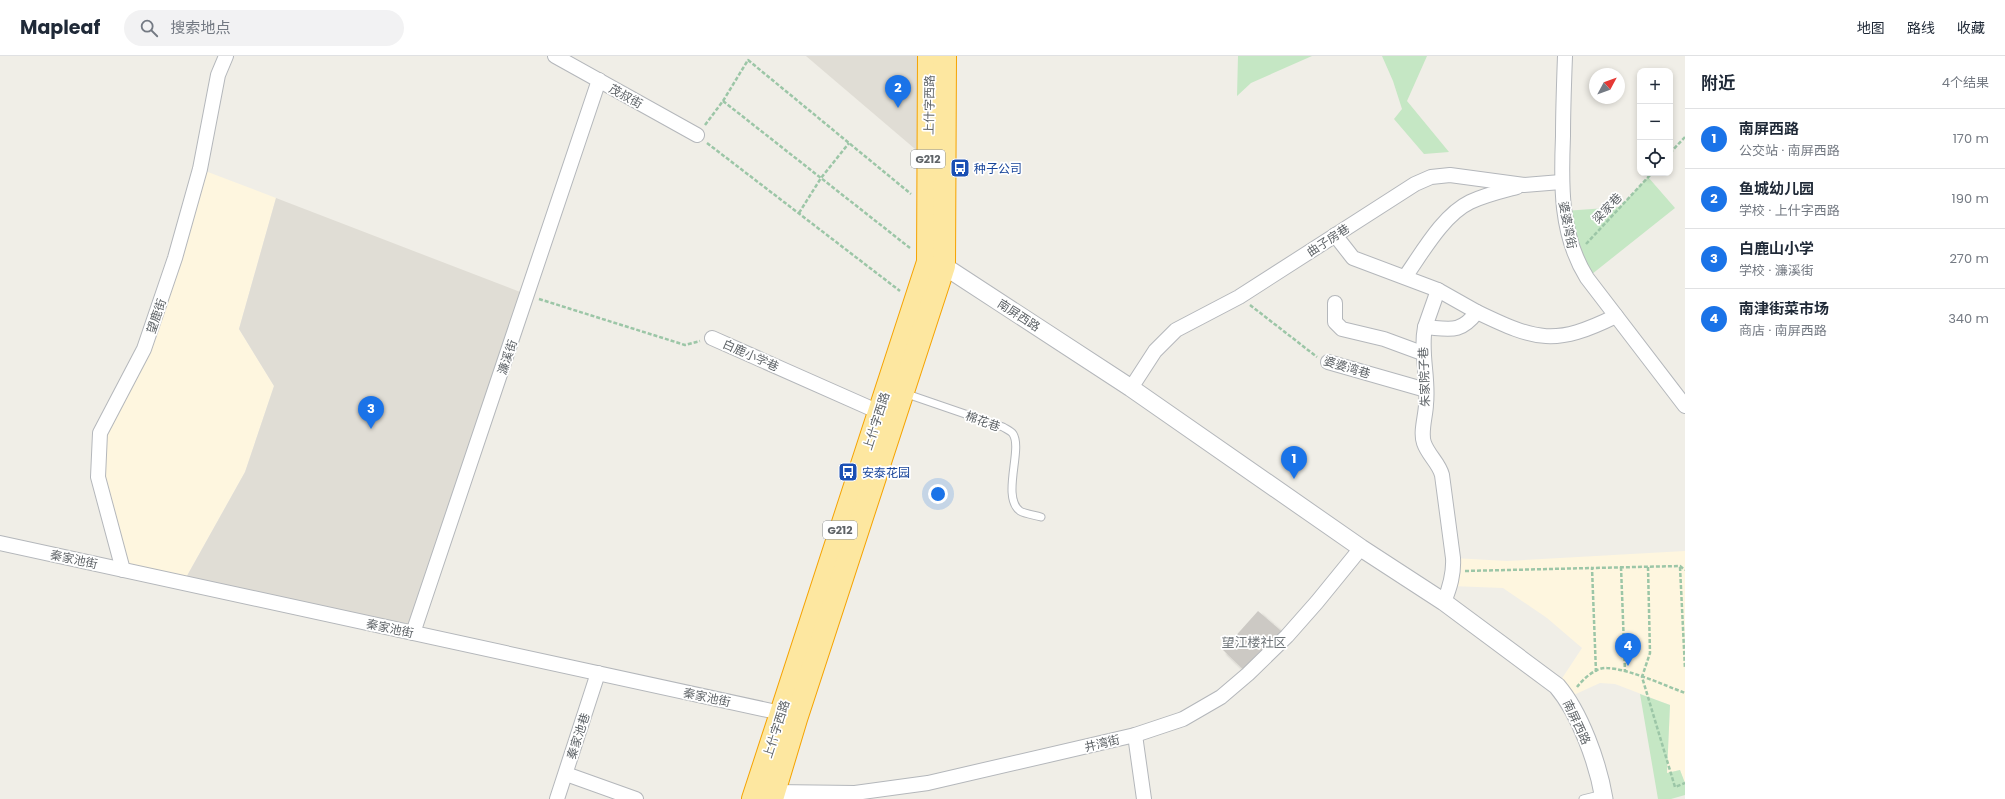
<!DOCTYPE html>
<html lang="zh">
<meta charset="utf-8">
<style>
body{margin:0;font-family:Poppins,"Noto Sans SC",sans-serif;background:#f2f2f3;color:#1f2937}
.controls{position:absolute;right:12px;top:12px;display:grid;overflow:hidden;border-radius:8px;box-shadow:0 2px 6px #0003}
.controls button{width:36px;height:36px;display:grid;place-items:center;padding:0;border:0;border-bottom:1px solid #e0e1e3;background:#fff;color:#1f2937;font:20px sans-serif}
.compass{position:absolute;left:1589px;top:12px;width:36px;height:36px;border-radius:50%;background:#fff;box-shadow:0 2px 6px #0003;rotate:49deg}
.you{position:absolute;left:938px;top:438px;width:14px;height:14px;margin:-10px;border:3px solid #fff;border-radius:50%;background:#1a73e8;box-shadow:0 0 0 6px #1a73e833}
.badge{display:grid;place-items:center;width:26px;height:26px;border-radius:50%;background:#1a73e8;color:#fff;font-size:13px;font-weight:700}
.pin{position:absolute;translate:-50% -33px;filter:drop-shadow(0 1px 2px #0008)}
.pin::after{content:'';position:absolute;top:21px;width:14px;height:12px;background:inherit;clip-path:polygon(0 0,100% 0,50% 100%)}
.list{margin:0;padding:0;list-style:none}
h2{display:flex;justify-content:space-between;align-items:center;height:52px;margin:0;padding:0 16px;font-size:17px}
h2 small{font-size:13px;font-weight:400;color:#747a83}
.list li{display:grid;grid-template-columns:26px 1fr auto;gap:12px;align-items:center;box-sizing:border-box;height:60px;padding:0 16px;border-top:1px solid #e0e1e3}
.list b{display:block;font-size:15px;white-space:nowrap}
.list p{margin:0;font-size:13px;white-space:nowrap;color:#747a83}
.list em{font-size:13px;font-style:normal;color:#747a83}
.icon{flex:none;width:22px;height:22px;fill:none;stroke:currentColor;stroke-width:2;stroke-linecap:round;stroke-linejoin:round}
.map{position:relative;flex:none;width:1685px;height:743px;overflow:hidden}
header{display:flex;align-items:center;gap:24px;box-sizing:border-box;height:56px;padding:0 20px;background:#fff;border-bottom:1px solid #e0e1e3}
header strong{font-size:19px}
nav{display:flex;gap:22px;margin-inline-start:auto;font-size:14px}
.search{width:280px;height:36px;background:#f2f2f3;display:flex;align-items:center;gap:10px;box-sizing:border-box;padding:0 14px;border-radius:22px;color:#747a83;font-size:15px}
main{display:flex}
aside{flex:1;background:#fff}
.map>svg:first-child{display:block}
.commercial{fill:#fef6df}
.education{fill:#e0ddd5}
.green{fill:#c5e7c4}
.building{fill:#ccc9c4;filter:url(#shadow)}
.lines{fill:none;stroke-linecap:round;stroke-linejoin:round}
.service-casing{stroke:#b4b7bb;stroke-width:9}
.minor-casing{stroke:#b4b7bb;stroke-width:16}
.tertiary-casing{stroke:#b4b7bb;stroke-width:19}
.trunk-casing{stroke:#f5a302;stroke-width:24}
.path{stroke:#9cc6a7;stroke-width:2.5;stroke-dasharray:4 2;stroke-linecap:butt}
.service{stroke:#fff;stroke-width:7}
.minor{stroke:#fff;stroke-width:14}
.tertiary{stroke:#fff;stroke-width:17}
.trunk{stroke:#fde7a0;stroke-width:22}
.labels{text-anchor:middle;dominant-baseline:central;stroke-width:3.5;stroke-linejoin:round;paint-order:stroke}
.shield{fill:#fff;stroke:#8e9295;stroke-width:1}
.shield-label{font-size:11px;font-weight:bold;fill:#5e6367}
.street-label{font-size:12px;fill:#5e6367;stroke:#fff}
.transit-label{font-size:12px;fill:#164399;stroke:#fff;text-anchor:start}
.neighbourhood-label{font-size:13px;fill:#6f7579;stroke:#fff}
</style>
<header>
<strong>Mapleaf</strong>
<div class="search"><svg class="icon" aria-label="search" viewBox="0 0 24 24"><circle cx="10" cy="10" r="6"/><path d="M15 15l6 6"/></svg>搜索地点</div>
<nav><a>地图</a><a>路线</a><a>收藏</a></nav>
</header>
<main>
<div class="map">
<svg width="1685" height="743" viewBox="0 0 1685 743">
<defs>
<filter id="shadow"><feDropShadow dx="3.5" dy="3.5" stdDeviation="1" flood-color="#0004"/></filter>
</defs>
<rect width="100%" height="100%" fill="#f0eee7"/>
<g class="commercial">
<polygon points="200,113 276,142 239,273 274,330 245,416 183,527 123,514 98,421 100,377 144,293"/>
<polygon points="1685,495 1685,727 1680,714 1667,717 1670,649 1615,628 1600,627 1567,642 1557,630 1582,592 1547,562 1503,532 1451,530 1453,502 1507,505"/>
</g>
<g class="education">
<polygon points="806,0 929,0 928,104"/>
<polygon points="276,142 528,239 413,577 183,527 245,416 274,330 239,273"/>
</g>
<g class="green">
<polygon points="1238,0 1312,0 1251,27 1237,40"/>
<polygon points="1380,0 1427,0 1407,45 1449,96 1424,98 1394,63 1402,53 1393,25 1382,0"/>
<polygon points="1648,121 1675,152 1587,222 1564,155 1620,151"/>
<polygon points="1640,638 1670,649 1667,717 1680,714 1685,727 1685,739 1671,743 1658,743"/>
</g>
<polygon class="building" points="1258,555 1287,580 1248,618 1223,594"/>
<g class="lines">
<defs>
<g id="service">
<path d="M904,337L1003,371C1006,373 1011,375 1013,378C1023,393 1001,441 1020,455C1025,458 1034,459 1041,461"/>
<polyline points="1583,743 1603,738"/>
</g>
<g id="minor">
<polyline points="555,0 697,79"/>
<path d="M1565,0C1564,27 1563,53 1563,80C1561,129 1560,179 1587,222L1685,350"/>
<polyline points="1335,179 1353,202 1438,234 1477,256"/>
<path d="M1405,221C1422,197 1443,159 1470,146C1485,139 1502,135 1517,131"/>
<polyline points="1335,247 1335,266 1342,273 1384,283 1422,297"/>
<polyline points="1425,271 1438,234"/>
<polyline points="712,282 879,356"/>
<polyline points="1328,306 1426,334"/>
<polyline points="1131,332 1155,295 1176,274 1239,241 1415,128 1431,121 1450,119 1524,129 1561,126"/>
<polyline points="0,487 781,657"/>
<polyline points="123,514 98,421 100,377 144,293 175,202 200,113 218,19 226,0"/>
<path d="M1444,546C1450,531 1454,518 1453,502L1442,419C1439,407 1428,399 1424,387C1420,376 1426,359 1426,348C1429,322 1420,297 1425,271C1450,273 1460,278 1477,256C1537,285 1555,290 1616,260"/>
<polyline points="413,577 599,24"/>
<polyline points="1135,679 1144,743"/>
<polyline points="566,718 636,743"/>
<polyline points="774,736 855,737 928,727 1135,679 1183,663 1221,641 1248,618 1287,580 1317,546 1361,492"/>
<polyline points="557,743 598,617"/>
</g>
<path id="tertiary" d="M934,207L944,210L1131,332L1361,492L1444,546L1557,630C1580,657 1598,707 1604,743"/>
<g id="trunk">
<polyline points="753,743 928,206 929,0"/>
<polyline points="772,743 796,663 944,210 945,0"/>
</g>
</defs>
<use href="#service" class="service-casing"/>
<use href="#minor" class="minor-casing"/>
<use href="#tertiary" class="tertiary-casing"/>
<use href="#trunk" class="trunk-casing"/>
<g class="path">
<polyline points="723,45 748,4 911,138"/>
<polyline points="705,69 723,45 910,192"/>
<polyline points="707,87 900,235"/>
<polyline points="1670,97 1685,81"/>
<polyline points="799,157 821,122 849,87"/>
<polyline points="1586,188 1652,117"/>
<polyline points="539,243 685,289 700,285"/>
<polyline points="1250,249 1317,301"/>
<polyline points="1621,511 1625,616"/>
<polyline points="1648,511 1650,597 1642,621 1675,731 1685,727"/>
<polyline points="1680,511 1685,613"/>
<polyline points="1465,515 1592,512"/>
<polyline points="1596,616 1592,512 1680,510 1685,514"/>
<path d="M1577,631C1583,623 1596,611 1607,612C1629,613 1664,629 1685,637"/>
</g>
<use href="#service" class="service"/>
<use href="#minor" class="minor"/>
<use href="#tertiary" class="tertiary"/>
<use href="#trunk" class="trunk"/>
</g>
<defs>
<symbol id="bus-square" viewBox="-11 -11 22 22"><rect x="-9" y="-9" width="18" height="18" rx="4" fill="#1a4fb4" stroke="#fff"/><path d="M-5-6H5V4H4V6H2V4H-2V6H-4V4H-5ZM-3.5-4V0h7V-4ZM-3.5 1.2v1.5H-2V1.2ZM2 1.2v1.5H3.5V1.2Z" fill="#fff"/></symbol>
</defs>
<g fill-rule="evenodd">
<use href="#bus-square" x="949" y="101" width="22" height="22"/>
<use href="#bus-square" x="837" y="405" width="22" height="22"/>
</g>
<g class="labels">
<g class="shield">
<rect x="911" y="94" width="34" height="18" rx="3"/>
<rect x="823" y="465" width="34" height="18" rx="3"/>
</g>
<g class="shield-label">
<text x="928" y="103">G212</text>
<text x="840" y="474">G212</text>
</g>
<g class="street-label">
<text transform="translate(626 40) rotate(29)">茂叔街</text>
<text transform="translate(929 49) rotate(-89)">上什字西路</text>
<text transform="translate(1607 152) rotate(-47)">梁家巷</text>
<text transform="translate(1568 169) rotate(79)">婆婆湾街</text>
<text transform="translate(1328 184) rotate(-33)">曲子房巷</text>
<text transform="translate(1019 259) rotate(33)">南屏西路</text>
<text transform="translate(156 260) rotate(-71)">望鹿街</text>
<text transform="translate(751 299) rotate(24)">白鹿小学巷</text>
<text transform="translate(507 301) rotate(-71)">濂溪街</text>
<text transform="translate(1347 311) rotate(17)">婆婆湾巷</text>
<text transform="translate(1424 321) rotate(-92)">朱家院子巷</text>
<text transform="translate(876 365) rotate(-72)">上什字西路</text>
<text transform="translate(983 365) rotate(20)">棉花巷</text>
<text transform="translate(74 503) rotate(12)">秦家池街</text>
<text transform="translate(390 572) rotate(12)">秦家池街</text>
<text transform="translate(707 641) rotate(12)">秦家池街</text>
<text transform="translate(1577 666) rotate(65)">南屏西路</text>
<text transform="translate(776 673) rotate(-72)">上什字西路</text>
<text transform="translate(578 680) rotate(-72)">秦家池巷</text>
<text transform="translate(1102 687) rotate(-13)">井湾街</text>
</g>
<g class="transit-label">
<text x="974" y="112">种子公司</text>
<text x="862" y="416">安泰花园</text>
</g>
<g class="neighbourhood-label">
<text x="1254" y="586">望江楼社区</text>
</g>
</g>
</svg>
<div class="controls">
<button>+</button>
<button>−</button>
<button><svg class="icon" aria-label="locate" viewBox="0 0 24 24"><circle cx="12" cy="12" r="6"/><path d="M12 2v4M12 18v4M2 12h4M18 12h4"/></svg></button>
</div>
<svg class="compass" viewBox="-18 -18 36 36"><path d="M0-13l5 13h-10z" fill="#e53935"/><path d="M0 13l5-13h-10z" fill="#747a83"/></svg>
<div class="you"></div>
<div class="pin badge" style="left:1294px;top:423px">1</div>
<div class="pin badge" style="left:898px;top:52px">2</div>
<div class="pin badge" style="left:371px;top:373px">3</div>
<div class="pin badge" style="left:1628px;top:610px">4</div>
</div>
<aside>
<h2>附近<small>4个结果</small></h2>
<ul class="list">
<li><span class="badge">1</span><div><b>南屏西路</b><p>公交站 · 南屏西路</p></div><em>170 m</em></li>
<li><span class="badge">2</span><div><b>鱼城幼儿园</b><p>学校 · 上什字西路</p></div><em>190 m</em></li>
<li><span class="badge">3</span><div><b>白鹿山小学</b><p>学校 · 濂溪街</p></div><em>270 m</em></li>
<li><span class="badge">4</span><div><b>南津街菜市场</b><p>商店 · 南屏西路</p></div><em>340 m</em></li>
</ul>
</aside>
</main>
